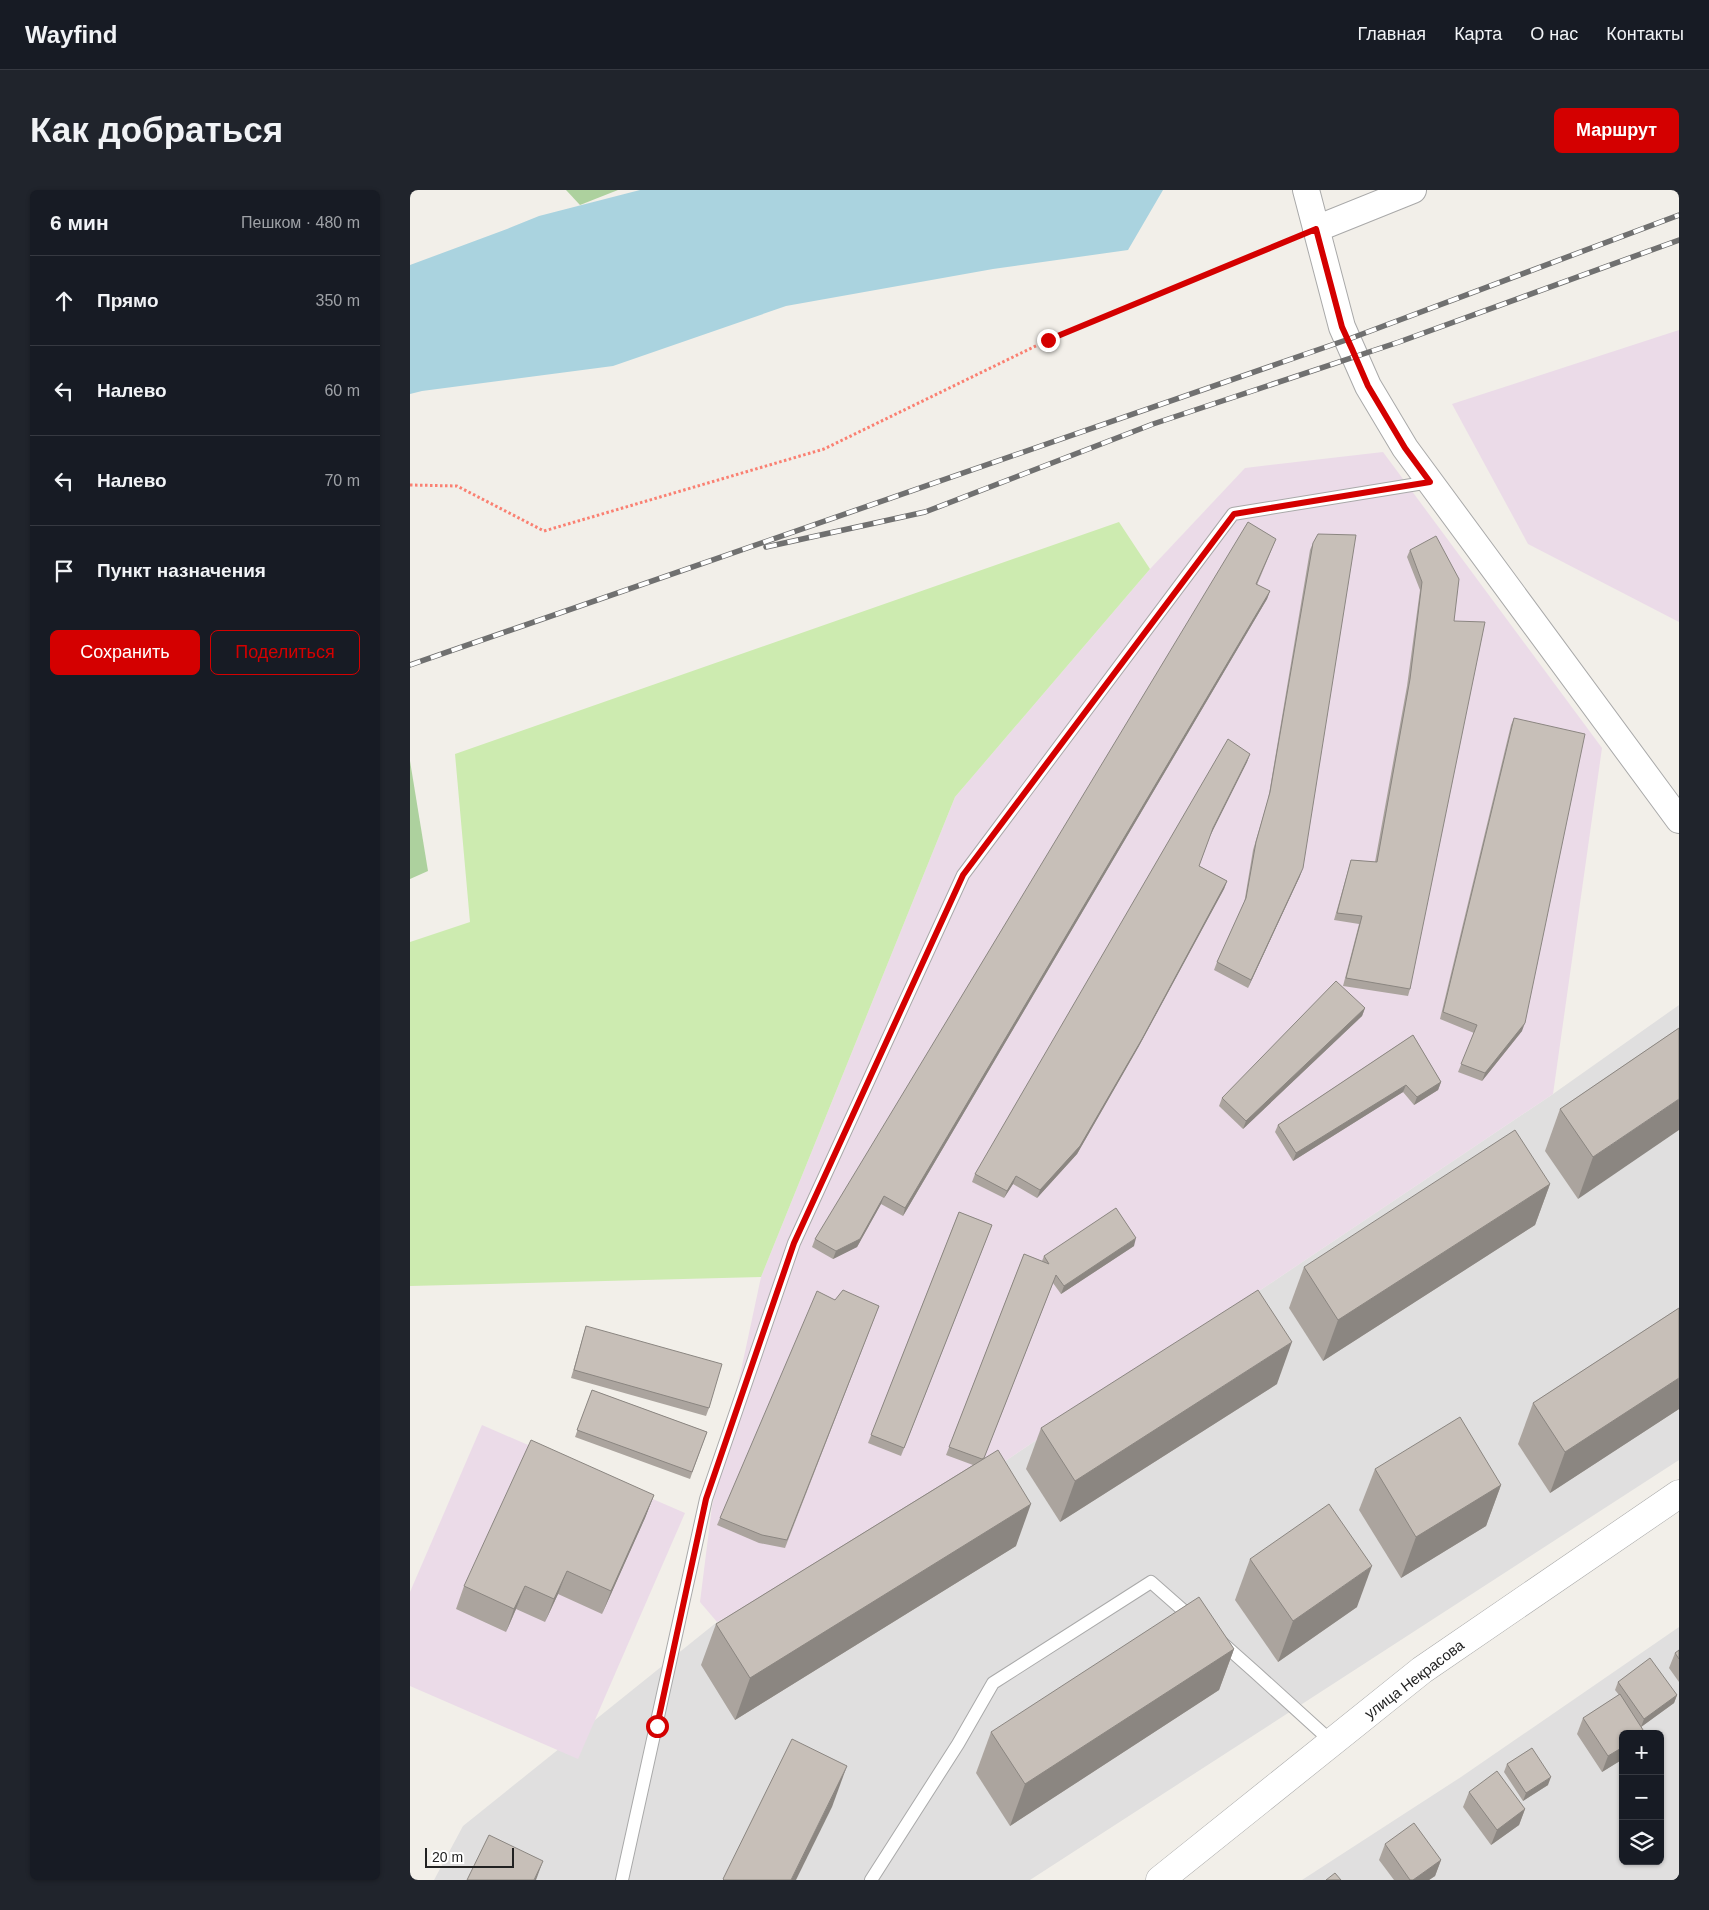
<!DOCTYPE html>
<html lang="ru">
<meta charset="utf-8">
<style>
body{margin:0;font-family:Helvetica,sans-serif;background:#20242c;color:#f1f3f6}
.controls{position:absolute;right:15px;bottom:15px;display:grid;overflow:hidden;border-radius:8px;box-shadow:0 1px 4px #0004}
.controls button{width:45px;height:45px;display:grid;place-items:center;padding:0;border:0;border-bottom:1px solid #363941;background:#171b24;color:#f1f3f6;font:25px sans-serif}
.scale{position:absolute;left:15px;bottom:12px;width:89px;box-sizing:border-box;padding-left:5px;border:2px solid #222;border-top:0;font-size:14px;line-height:18px;white-space:nowrap;color:#222;-webkit-text-stroke:4px #fff;paint-order:stroke}
.stop{position:absolute;width:15px;height:15px;margin:-11px;border:4px solid #d40000;border-radius:50%;background:#fff}
.stop.end{background:#d40000;border-color:#fff;box-shadow:0 1px 5px #0008}
.list{margin:0;padding:0;list-style:none}
h2{display:flex;justify-content:space-between;align-items:center;height:65px;margin:0;padding:0 20px;font-size:21px}
h2 small{font-size:16px;font-weight:400;color:#9ea1a6}
.list li{display:grid;grid-template-columns:32px 1fr auto;gap:15px;align-items:center;box-sizing:border-box;height:90px;padding:0 20px;border-top:1px solid #363941}
.list b{display:block;font-size:19px;white-space:nowrap}
.list em{font-size:16px;font-style:normal;color:#9ea1a6}
.actions{display:flex;gap:10px;padding:15px 20px}
.actions a{flex:1;padding:11px 0;border:1px solid #d40000;border-radius:8px;text-align:center;font-size:18px;color:#d40000}
.actions .main{background:#d40000;color:#fff}
.icon{flex:none;width:28px;height:28px;fill:none;stroke:currentColor;stroke-width:2;stroke-linecap:round;stroke-linejoin:round}
.map{position:relative;flex:none;width:1269px;height:1690px;overflow:hidden;border-radius:8px}
header{display:flex;align-items:center;gap:30px;box-sizing:border-box;height:70px;padding:0 25px;background:#171b24;border-bottom:1px solid #363941}
header strong{font-size:24px}
nav{display:flex;gap:28px;margin-inline-start:auto;font-size:18px}
.intro{display:flex;align-items:center;justify-content:space-between;box-sizing:border-box;height:120px;padding:0 30px}
h1{margin:0;font-size:35px}
.button{padding:12px 22px;border-radius:8px;background:#d40000;color:#fff;font-size:18px;font-weight:700}
main{display:flex;gap:30px;padding:0 30px}
aside{flex:1;background:#171b24;border-radius:8px;box-shadow:0 1px 4px #0004}
.map>svg:first-child{display:block}
.residential{fill:#e0dfdf;fill-rule:evenodd}
.industrial{fill:#ebdbe8}
.grass{fill:#cdebb0}
.forest{fill:#add19e}
.water{fill:#aad3df}
.lines{fill:none;stroke-linecap:round;stroke-linejoin:round}
.service-casing{stroke:#a9a9a9;stroke-width:14}
.minor-casing{stroke:#a9a9a9;stroke-width:28}
.tertiary-casing{stroke:#a9a9a9;stroke-width:29}
.path{stroke:#fa8072;stroke-width:3;stroke-dasharray:2.5 2.5;stroke-linecap:butt}
.service{stroke:#fff;stroke-width:12}
.minor{stroke:#fff;stroke-width:26}
.tertiary{stroke:#fff;stroke-width:28}
.rail-casing{stroke:#707070;stroke-width:5.5}
.rail{stroke:#fff;stroke-width:4;stroke-dasharray:11;stroke-linecap:butt}
.wall{fill:#aba49e}
.shaded-wall{fill:#8b8681}
.building{fill:#c7bfb8;stroke:#8b8681}
.route{stroke:#d40000;stroke-width:6}
.labels{text-anchor:middle;dominant-baseline:central;stroke-width:5;stroke-linejoin:round;paint-order:stroke}
.street-label{font-size:15px;fill:#222;stroke:#fff}
</style>
<header>
<strong>Wayfind</strong>
<nav><a>Главная</a><a>Карта</a><a>О нас</a><a>Контакты</a></nav>
</header>
<div class="intro"><h1>Как добраться</h1><a class="button">Маршрут</a></div>
<main>
<aside>
<h2>6 мин<small>Пешком · 480 m</small></h2>
<ul class="list">
<li><svg class="icon" aria-label="ahead" viewBox="0 0 24 24"><path d="M12 20V5M6 11l6-6 6 6"/></svg><div><b>Прямо</b></div><em>350 m</em></li>
<li><svg class="icon" aria-label="left" viewBox="0 0 24 24"><path d="M17 20v-9H6M10 6l-5 5 5 5"/></svg><div><b>Налево</b></div><em>60 m</em></li>
<li><svg class="icon" aria-label="left" viewBox="0 0 24 24"><path d="M17 20v-9H6M10 6l-5 5 5 5"/></svg><div><b>Налево</b></div><em>70 m</em></li>
<li><svg class="icon" aria-label="arrive" viewBox="0 0 24 24"><path d="M6 21V4h12l-3 4 3 4H6"/></svg><div><b>Пункт назначения</b></div></li>
</ul>
<div class="actions"><a class="main">Сохранить</a><a>Поделиться</a></div>
</aside>
<div class="map">
<svg width="1269" height="1690" viewBox="0 0 1269 1690">
<rect width="100%" height="100%" fill="#f2efe9"/>
<g class="residential">
<polygon points="1269,815 1269,1270 620,1690 24,1690 53,1636 307,1432 558,1296 1143,904"/>
<path d="M1269,1437V1690H892L1051,1587ZM1213,1544H1250V1671H1213Z"/>
</g>
<g class="industrial">
<polygon points="1269,140 1269,432 1118,354 1042,214"/>
<polygon points="973,262 1192,558 1143,904 558,1296 307,1432 290,1412 302,1316 351,1087 545,607 740,379 835,278"/>
<polygon points="72,1235 275,1323 168,1569 0,1496 0,1402"/>
</g>
<polygon class="grass" points="709,332 740,379 545,607 351,1087 0,1096 0,752 60,732 45,564"/>
<g class="forest">
<polygon points="156,0 208,0 170,15"/>
<polygon points="0,571 18,681 0,689"/>
</g>
<polygon class="water" points="230,0 753,0 718,60 583,79 376,116 203,176 12,201 0,204 0,75 97,39 129,26"/>
<g class="lines">
<defs>
<g id="service">
<polyline points="810,1451 846,1483 922,1552"/>
<polyline points="212,1690 296,1309 384,1053 553,685 823,324 1020,292"/>
<polyline points="461,1690 548,1554 583,1493 741,1392 783,1429"/>
</g>
<g id="minor">
<polyline points="896,0 932,137 958,196 995,258 1269,630"/>
<polyline points="906,39 1003,0"/>
</g>
<polyline id="tertiary" points="750,1690 1012,1480 1269,1304"/>
</defs>
<use href="#service" class="service-casing"/>
<use href="#minor" class="minor-casing"/>
<use href="#tertiary" class="tertiary-casing"/>
<polyline class="path" points="0,295 47,296 134,341 414,259 638,150 881,49"/>
<use href="#service" class="service"/>
<use href="#minor" class="minor"/>
<use href="#tertiary" class="tertiary"/>
<defs>
<g id="rail">
<polyline points="356,357 515,322 743,234 989,152 1269,50"/>
<polyline points="0,475 939,149 1269,25"/>
</g>
</defs>
<use href="#rail" class="rail-casing"/>
<use href="#rail" class="rail"/>
</g>
<g class="wall">
<polygon points="866,349 847,395 860,401 857,409 493,1026 471,1014 447,1057 423,1069 402,1057 405,1049"/>
<polygon points="903,353 890,686 838,798 804,780 807,772 834,714 843,660 858,610 900,360"/>
<polygon points="1000,360 1044,431 1000,799 998,806 933,796 949,734 924,730 939,677 941,670 965,672 997,496 1010,400 997,367"/>
<polygon points="1104,528 1112,841 1072,891 1048,882 1064,843 1030,829 1101,535"/>
<polygon points="840,564 837,572 800,646 789,676 817,691 814,699 729,856 667,964 627,1008 603,994 594,1008 562,992 565,984"/>
<polygon points="955,818 952,826 833,939 809,916 812,908"/>
<polygon points="1269,838 1168,1009 1135,961 1150,919"/>
<polygon points="1003,845 1031,892 1028,900 1004,915 993,902 883,971 865,942 868,935"/>
<polygon points="1140,994 1125,1035 913,1171 879,1118 894,1077"/>
<polygon points="549,1022 582,1035 491,1266 458,1253"/>
<polygon points="724,1056 651,1104 643,1093 574,1268 606,1356 325,1530 291,1475 306,1434 563,1275 536,1265 614,1064 632,1071 634,1066"/>
<polygon points="425,1110 469,1116 375,1358 349,1353 307,1335 310,1328"/>
<polygon points="1269,1118 1269,1219 1140,1303 1108,1254 1123,1213"/>
<polygon points="176,1136 299,1218 296,1226 161,1188"/>
<polygon points="867,1194 650,1332 616,1279 631,1238"/>
<polygon points="182,1200 297,1242 280,1289 165,1247"/>
<polygon points="965,1279 1091,1295 1076,1336 991,1388 949,1320"/>
<polygon points="244,1305 235,1328 192,1424 148,1404 135,1432 106,1419 96,1442 46,1419 54,1396"/>
<polygon points="840,1369 947,1417 868,1472 825,1410"/>
<polygon points="824,1459 809,1500 600,1636 566,1583 581,1542"/>
<polygon points="1269,1460 1269,1492 1259,1478 1265,1463"/>
<polygon points="1208,1492 1267,1505 1264,1513 1231,1537 1235,1543 1234,1544 1213,1544 1213,1569 1192,1582 1167,1544 1173,1528 1209,1505 1205,1500"/>
<polygon points="1097,1574 1138,1595 1113,1611 1094,1582"/>
<polygon points="1059,1602 1115,1619 1109,1635 1081,1655 1053,1617"/>
<polygon points="975,1654 1031,1670 1025,1686 1019,1690 984,1690 969,1670"/>
</g>
<g class="shaded-wall">
<polygon points="860,401 857,409 493,1026 495,1018"/>
<polygon points="840,564 837,572 800,646 803,638"/>
<polygon points="893,678 890,686 838,798 841,790"/>
<polygon points="817,691 814,699 729,856 667,964 627,1008 630,1000"/>
<polygon points="955,818 952,826 833,939 836,931"/>
<polygon points="1115,833 1112,841 1072,891 1075,883"/>
<polygon points="1031,892 1028,900 1004,915 1007,907"/>
<polygon points="996,895 993,902 883,971 886,963"/>
<polygon points="1269,909 1269,940 1168,1009 1183,967"/>
<polygon points="606,986 603,994 594,1008 597,1001"/>
<polygon points="1140,994 1125,1035 913,1171 928,1130"/>
<polygon points="474,1006 471,1014 447,1057 423,1069 426,1061"/>
<polygon points="726,1048 724,1056 651,1104 654,1096"/>
<polygon points="882,1152 867,1194 650,1332 665,1291"/>
<polygon points="1269,1188 1269,1219 1140,1303 1155,1262"/>
<polygon points="1091,1295 1076,1336 991,1388 1006,1347"/>
<polygon points="244,1305 235,1328 192,1424 201,1401"/>
<polygon points="621,1314 606,1356 325,1530 340,1488"/>
<polygon points="962,1376 947,1417 868,1472 883,1431"/>
<polygon points="157,1381 148,1404 135,1432 144,1409"/>
<polygon points="115,1396 106,1419 96,1442 104,1419"/>
<polygon points="824,1459 809,1500 600,1636 615,1594"/>
<polygon points="1267,1505 1264,1513 1231,1537 1234,1529"/>
<polygon points="1213,1557 1213,1569 1192,1582 1198,1566"/>
<polygon points="437,1576 422,1617 386,1690 381,1690"/>
<polygon points="1141,1587 1138,1595 1113,1611 1116,1603"/>
<polygon points="1115,1619 1109,1635 1081,1655 1087,1640"/>
<polygon points="1031,1670 1025,1686 1019,1690 1003,1690"/>
<polygon points="133,1671 126,1690 124,1690"/>
</g>
<g class="building">
<polygon points="838,332 866,349 846,394 860,401 495,1018 474,1006 450,1049 426,1061 405,1049"/>
<polygon points="908,344 946,345 893,678 841,790 807,772 836,708 846,652 860,602 903,353"/>
<polygon points="1026,346 1049,389 1044,431 1075,432 1000,799 936,788 952,726 927,723 941,670 967,672 1000,489 1012,392 1000,360"/>
<polygon points="1104,528 1175,544 1115,833 1075,883 1051,874 1067,835 1033,822"/>
<polygon points="818,549 840,564 803,638 789,676 817,691 732,849 670,956 630,1000 606,986 597,1001 565,984"/>
<polygon points="926,791 955,818 836,931 812,908"/>
<polygon points="1269,838 1269,909 1183,967 1150,919"/>
<polygon points="1003,845 1031,892 1007,907 996,895 886,963 868,935"/>
<polygon points="1105,940 1140,994 928,1130 894,1077"/>
<polygon points="706,1018 726,1048 654,1096 646,1085 574,1268 572,1269 539,1257 614,1064 639,1074 634,1066"/>
<polygon points="549,1022 582,1035 494,1258 461,1245"/>
<polygon points="433,1100 469,1116 377,1350 352,1345 310,1328 407,1101 425,1110"/>
<polygon points="848,1100 882,1152 665,1291 631,1238"/>
<polygon points="1269,1118 1269,1188 1155,1262 1123,1213"/>
<polygon points="176,1136 312,1174 299,1218 164,1180"/>
<polygon points="182,1200 297,1242 282,1282 167,1240"/>
<polygon points="1050,1227 1091,1295 1006,1347 965,1279"/>
<polygon points="121,1250 244,1305 201,1401 157,1381 144,1409 115,1396 104,1419 54,1396"/>
<polygon points="588,1260 621,1314 340,1488 306,1434"/>
<polygon points="919,1314 962,1376 883,1431 840,1369"/>
<polygon points="789,1407 824,1459 615,1594 581,1542"/>
<polygon points="1269,1460 1269,1469 1265,1463"/>
<polygon points="1240,1468 1267,1505 1234,1529 1208,1492"/>
<polygon points="1210,1504 1235,1543 1233,1544 1213,1544 1213,1557 1198,1566 1173,1528"/>
<polygon points="382,1549 437,1576 381,1690 314,1690 313,1689"/>
<polygon points="1122,1558 1141,1587 1116,1603 1097,1574"/>
<polygon points="1087,1581 1115,1619 1087,1640 1059,1602"/>
<polygon points="1004,1633 1031,1670 1003,1690 1000,1690 975,1654"/>
<polygon points="79,1645 133,1671 124,1690 57,1690"/>
<polygon points="925,1683 931,1690 916,1690"/>
</g>
<g class="lines">
<polyline class="route" points="247,1536 296,1309 384,1053 553,685 824,324 1020,292 995,258 958,196 942,159 932,137 906,39 638,150"/>
</g>
<g class="labels">
<g class="street-label">
<text transform="translate(1004 1489) rotate(-37)">улица Некрасова</text>
</g>
</g>
</svg>
<div class="controls">
<button>+</button>
<button>−</button>
<button><svg class="icon" aria-label="layers" viewBox="0 0 24 24"><path d="M12 4l9 5-9 5-9-5zM3 14l9 5 9-5"/></svg></button>
</div>
<div class="scale">20 m</div>
<div class="stop" style="left:247px;top:1536px"></div>
<div class="stop end" style="left:638px;top:150px"></div>
</div>
</main>
